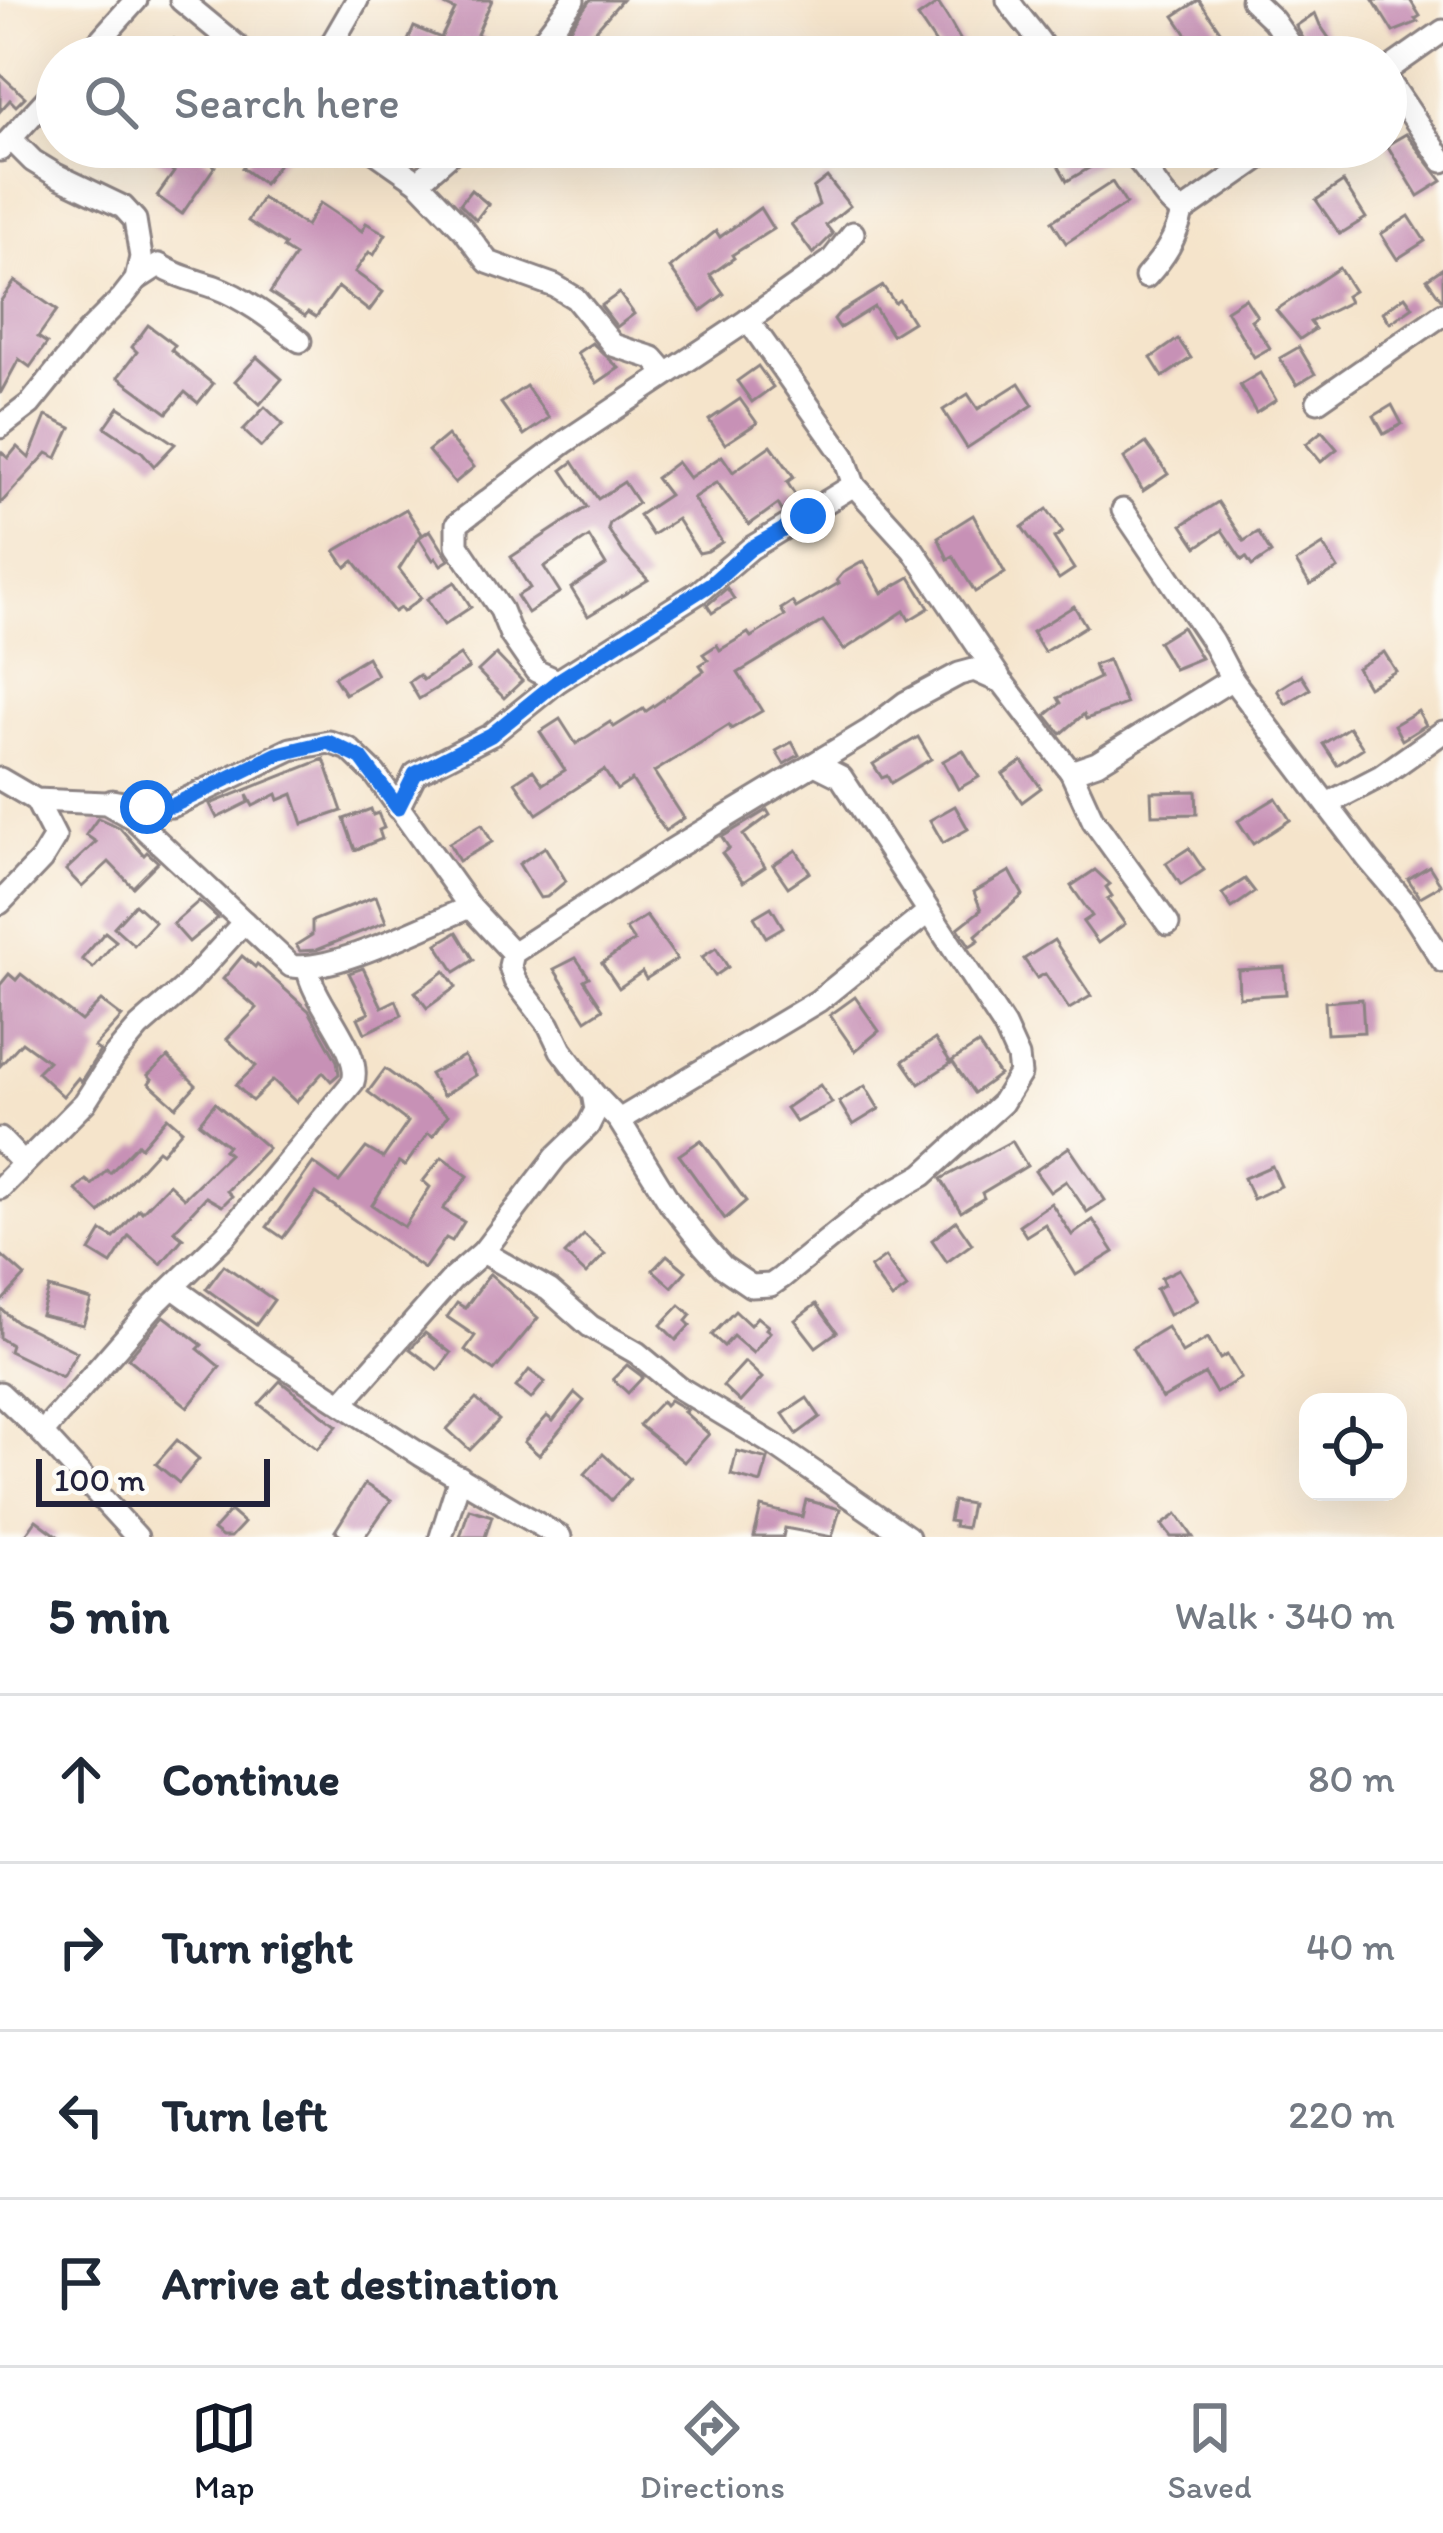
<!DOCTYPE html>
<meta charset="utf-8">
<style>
body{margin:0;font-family:Itim,sans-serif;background:#f2f2f3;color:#1f2937}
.controls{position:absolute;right:36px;bottom:36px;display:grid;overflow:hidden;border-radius:24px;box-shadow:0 12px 48px #0002}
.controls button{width:108px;height:108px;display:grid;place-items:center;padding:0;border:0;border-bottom:3px solid #e0e1e3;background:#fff;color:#1f2937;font:60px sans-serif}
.scale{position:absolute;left:36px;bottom:30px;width:234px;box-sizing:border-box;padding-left:12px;border:6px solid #22223b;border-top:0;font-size:33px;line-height:42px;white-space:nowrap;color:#22223b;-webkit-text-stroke:9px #fdfcf7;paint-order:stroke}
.stop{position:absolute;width:36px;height:36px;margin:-27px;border:9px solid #1a73e8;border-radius:50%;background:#fff}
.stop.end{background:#1a73e8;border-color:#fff;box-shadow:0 3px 12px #0008}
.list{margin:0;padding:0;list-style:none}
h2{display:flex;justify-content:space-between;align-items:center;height:156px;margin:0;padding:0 48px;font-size:51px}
h2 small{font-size:39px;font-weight:400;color:#747a83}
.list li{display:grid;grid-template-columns:78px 1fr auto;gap:36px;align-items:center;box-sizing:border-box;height:168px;padding:0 48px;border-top:3px solid #e0e1e3}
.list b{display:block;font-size:45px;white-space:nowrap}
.list em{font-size:39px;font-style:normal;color:#747a83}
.icon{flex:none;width:66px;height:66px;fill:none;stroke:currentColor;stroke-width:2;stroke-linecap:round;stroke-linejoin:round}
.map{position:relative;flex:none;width:1443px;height:1537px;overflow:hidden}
.search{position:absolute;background:#fff;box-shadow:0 12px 48px #0002;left:36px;right:36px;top:36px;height:132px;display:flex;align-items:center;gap:30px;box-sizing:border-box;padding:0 42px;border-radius:66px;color:#747a83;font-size:45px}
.sheet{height:828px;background:#fff}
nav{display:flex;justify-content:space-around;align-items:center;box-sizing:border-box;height:168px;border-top:3px solid #e0e1e3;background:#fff;font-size:33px;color:#747a83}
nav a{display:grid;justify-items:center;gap:6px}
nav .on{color:#111827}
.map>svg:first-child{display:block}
.building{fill:#c791b6}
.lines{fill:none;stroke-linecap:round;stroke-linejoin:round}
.minor-casing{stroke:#8c8383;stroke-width:27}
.minor{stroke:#fff;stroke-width:21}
.route{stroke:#1a73e8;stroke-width:15}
</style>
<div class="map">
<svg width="1443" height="1537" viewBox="0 0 1443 1537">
<rect width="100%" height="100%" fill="#fdfcf7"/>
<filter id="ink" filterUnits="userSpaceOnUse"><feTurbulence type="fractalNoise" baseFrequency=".00833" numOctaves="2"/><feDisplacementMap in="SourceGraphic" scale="24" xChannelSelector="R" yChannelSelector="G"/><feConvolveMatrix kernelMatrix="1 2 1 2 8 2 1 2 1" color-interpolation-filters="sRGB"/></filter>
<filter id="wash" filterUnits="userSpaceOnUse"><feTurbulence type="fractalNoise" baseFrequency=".004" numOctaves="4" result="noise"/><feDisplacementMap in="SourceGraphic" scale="48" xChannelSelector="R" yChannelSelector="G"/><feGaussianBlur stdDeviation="2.7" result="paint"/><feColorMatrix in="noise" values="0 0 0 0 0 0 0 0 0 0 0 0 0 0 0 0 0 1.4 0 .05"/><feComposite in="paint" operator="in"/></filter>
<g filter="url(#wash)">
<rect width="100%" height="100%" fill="#f5e4cb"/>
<g id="blocks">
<g class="building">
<polygon points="434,0 492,0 477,34 486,39 476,57 415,57 403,52 414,27 441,38 455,10"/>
<polygon points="590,0 622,0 572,57 549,57"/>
<polygon points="1199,0 1238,57 1202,57 1174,16"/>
<polygon points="1373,0 1410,0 1420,16 1415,19 1418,22 1393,32"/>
<polygon points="938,3 949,20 970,57 945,57 918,17"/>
<polygon points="1315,13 1320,25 1342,57 1314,57 1296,26"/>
<polygon points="174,39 201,57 162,57"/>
<polygon points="0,74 25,97 16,106 10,100 0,111"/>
<polygon points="1406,134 1442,181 1418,196 1387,145"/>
<polygon points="140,147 188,147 215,166 182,214 157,196 174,172"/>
<polygon points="258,147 291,147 264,184 242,168"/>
<polygon points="1076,147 1093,147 1101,161 1067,181 1055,160"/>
<polygon points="827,177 850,206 826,225 833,234 813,254 791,224 819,205 813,188"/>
<polygon points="1112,182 1126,204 1066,243 1052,221"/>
<polygon points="1343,182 1366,218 1340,234 1316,200"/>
<polygon points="471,190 488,204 476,220 460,204"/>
<polygon points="262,198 306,226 320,203 362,231 366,223 386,234 374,255 369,252 355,272 383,292 369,311 338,287 316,317 308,312 305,316 270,293 295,256 283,248 285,245 248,221"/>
<polygon points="760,208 773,229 732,255 734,258 710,275 724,294 701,311 670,268 716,231 720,237"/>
<polygon points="1409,216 1425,241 1397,259 1381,234"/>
<polygon points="1339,268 1354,291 1346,296 1349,302 1310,322 1315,329 1300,339 1276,310"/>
<polygon points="1443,268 1443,299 1441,299 1427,279"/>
<polygon points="15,281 57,310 38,337 47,343 30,367 19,359 0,394 0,302"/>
<polygon points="883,286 895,303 899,300 913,322 892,335 874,307 840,328 834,319 839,313"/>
<polygon points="619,293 634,314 617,327 601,306"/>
<polygon points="1405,296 1413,307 1390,323 1383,312"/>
<polygon points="1245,298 1257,316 1251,320 1270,348 1254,357 1226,310"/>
<polygon points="148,325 175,345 171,350 213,384 198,403 185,392 167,413 118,377 137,352 132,347"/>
<polygon points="1178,339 1191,358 1163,377 1151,358"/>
<polygon points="592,343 619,368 597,383 577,353"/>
<polygon points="1299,347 1315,374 1297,385 1280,358"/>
<polygon points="257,357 282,379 260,404 235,381"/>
<polygon points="758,366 773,387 752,402 737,381"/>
<polygon points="1260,373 1276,400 1256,413 1240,385"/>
<polygon points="1019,383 1033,405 967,448 943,410 968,394 978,409"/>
<polygon points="526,386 549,418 524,435 501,403"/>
<polygon points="740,399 757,423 725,444 709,420"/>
<polygon points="1392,405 1402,424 1384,434 1374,416"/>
<polygon points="119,407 175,444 154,466 142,452 105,427"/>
<polygon points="265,407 283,424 261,447 243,430"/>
<polygon points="46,416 71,428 57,458 47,453 0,504 0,451 8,458 17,447 29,458"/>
<polygon points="1322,431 1337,449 1321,462 1306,444"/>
<polygon points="447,435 474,467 455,483 428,451"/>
<polygon points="1146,443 1168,474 1143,491 1124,458"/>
<polygon points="771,445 794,477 787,482 799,501 782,511 778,504 749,525 717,482 693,498 722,542 708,551 699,553 677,519 652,535 639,515 669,495 656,478 677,462 689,478 722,456 733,472"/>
<polygon points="573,462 598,499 624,482 638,503 610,523 608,529 624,554 648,580 588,616 571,588 606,565 589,537 544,567 560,592 528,613 517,596 530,588 511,557 587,507 562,470"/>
<polygon points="1218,502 1244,541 1258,532 1271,553 1252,566 1246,557 1242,560 1222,530 1197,547 1182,525"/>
<polygon points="406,509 422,534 420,537 430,530 449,560 441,565 436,558 433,560 419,538 399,569 421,598 403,612 400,608 394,612 354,561 346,567 335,551"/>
<polygon points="1047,509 1063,532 1054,538 1074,569 1059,579 1022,527"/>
<polygon points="973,515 1005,573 975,592 953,556 948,559 938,537"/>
<polygon points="1323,545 1338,569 1310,585 1296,562"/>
<polygon points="864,561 882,593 910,577 929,608 909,620 904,611 844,650 823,621 738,673 762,711 731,729 729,725 654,772 684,818 665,831 632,780 617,790 604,770 537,814 515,782 533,770 543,784 565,770 540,732 560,719 576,744 610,722 614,727 643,709 645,712 704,671 700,665 708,660 703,654 717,645 720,650 748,633 751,637 785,616 781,609 792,602 796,608 839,583 837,580 843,573"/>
<polygon points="455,582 471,607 444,625 427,599"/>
<polygon points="727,588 734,599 712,613 707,605"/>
<polygon points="1074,606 1086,626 1044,652 1032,632"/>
<polygon points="1182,627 1201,658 1174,669 1158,642"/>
<polygon points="1384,652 1396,671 1368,687 1357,668"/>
<polygon points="496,654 522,681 504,698 478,671"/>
<polygon points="460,655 469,668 419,699 409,682 419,675 423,680"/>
<polygon points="367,657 377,675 345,694 334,677"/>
<polygon points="1108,660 1126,704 1086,719 1084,714 1061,734 1046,715 1061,703 1058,698 1099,678 1094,665"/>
<polygon points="1301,675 1310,689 1286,704 1277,690"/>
<polygon points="1418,711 1426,725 1402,740 1394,725"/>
<polygon points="1349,727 1363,748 1337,765 1323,744"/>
<polygon points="918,737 931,759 891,783 887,776 882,778 873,764"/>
<polygon points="792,742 799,755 784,764 776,751"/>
<polygon points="963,750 979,777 958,789 943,761"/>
<polygon points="324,759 342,811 303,824 293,794 279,800 277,794 253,806 247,795 249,802 217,818 210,804"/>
<polygon points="1022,761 1041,788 1022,802 1003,774"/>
<polygon points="1196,791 1197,814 1152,815 1151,792"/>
<polygon points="1276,798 1290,820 1253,844 1238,821"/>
<polygon points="955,806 968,829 943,843 930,820"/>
<polygon points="371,809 373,815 378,813 384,828 379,830 382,839 355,850 344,819"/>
<polygon points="767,810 770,815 743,835 765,867 743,882 722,853 729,848 722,837"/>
<polygon points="98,818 120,828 144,855 147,852 158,862 133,887 109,862 82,887 66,870 96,842 86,835"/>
<polygon points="482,824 492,842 459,861 449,843"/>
<polygon points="545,847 566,881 547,897 540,898 519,864"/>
<polygon points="1189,848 1204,870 1181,885 1166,863"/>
<polygon points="796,850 810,872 788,887 773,865"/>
<polygon points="1429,866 1441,885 1420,897 1408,879"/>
<polygon points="1095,870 1110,884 1106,887 1112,896 1107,899 1125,924 1098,943 1083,922 1092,916 1071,886"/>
<polygon points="1010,871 1023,895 976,935 979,940 970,946 958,928 981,910 974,892"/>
<polygon points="1245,879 1255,892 1232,908 1222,894"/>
<polygon points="376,896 386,922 316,950 300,951 296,945 312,935 312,921"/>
<polygon points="199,901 218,918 189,942 173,924"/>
<polygon points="135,904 155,922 134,945 114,927"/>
<polygon points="771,907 783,927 766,937 754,917"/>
<polygon points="646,916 677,959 646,979 642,972 619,988 602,963 634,941 626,929"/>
<polygon points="105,932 116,941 93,968 82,959"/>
<polygon points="457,932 474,960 455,972 437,944"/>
<polygon points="1054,940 1091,996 1069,1009 1045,974 1037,978 1024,959"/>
<polygon points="716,948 728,967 715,976 702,957"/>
<polygon points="242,956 255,967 257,964 309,1011 337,1061 339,1074 331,1081 323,1072 296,1102 273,1080 252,1101 236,1085 256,1066 227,1039 257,1008 223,979"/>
<polygon points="576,958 589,977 584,980 603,1009 586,1020 554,969"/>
<polygon points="1284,967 1286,994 1239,997 1238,970"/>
<polygon points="363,968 382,1007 396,1000 402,1015 365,1033 358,1018 369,1013 349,973"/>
<polygon points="445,971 456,987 427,1008 415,992"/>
<polygon points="9,974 16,980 21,974 81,1021 101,1001 122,1017 94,1047 100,1051 81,1081 78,1078 63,1096 37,1072 48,1061 22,1042 0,1066 0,985"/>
<polygon points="855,997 879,1031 855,1051 830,1015"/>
<polygon points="1362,999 1364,1032 1327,1034 1325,1002"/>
<polygon points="935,1039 951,1063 919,1084 903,1061"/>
<polygon points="978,1044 999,1075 974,1093 952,1061"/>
<polygon points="464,1056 476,1075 443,1096 430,1074"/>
<polygon points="168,1057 196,1085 176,1107 149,1083 152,1079 148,1075"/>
<polygon points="385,1069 448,1115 433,1136 428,1133 405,1166 399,1162 372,1205 404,1227 430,1187 423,1181 442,1157 468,1176 443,1209 464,1222 452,1241 446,1238 424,1269 316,1193 283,1238 267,1227 313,1163 339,1182 366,1148 383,1158 408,1122 368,1092"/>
<polygon points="820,1085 832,1103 796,1122 786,1108"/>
<polygon points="865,1086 879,1109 853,1125 839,1102"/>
<polygon points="215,1103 268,1148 227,1191 232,1196 222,1206 206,1197 174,1231 183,1238 161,1264 129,1236 111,1264 90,1251 102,1231 114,1238 139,1209 142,1212 169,1184 184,1198 229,1154 224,1150 228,1146 199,1123"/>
<polygon points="167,1117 182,1130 162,1153 158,1150 100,1213 76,1190 86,1180 92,1185 107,1170 110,1173 138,1144 141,1147"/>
<polygon points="701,1140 746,1201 725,1219 679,1155"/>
<polygon points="1012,1141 1027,1166 982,1193 984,1198 961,1212 941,1179"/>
<polygon points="1069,1147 1105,1200 1087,1212 1066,1181 1050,1192 1035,1171"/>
<polygon points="1272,1166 1281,1186 1253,1199 1244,1178"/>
<polygon points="1051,1203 1072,1235 1093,1220 1114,1252 1076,1275 1045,1224 1026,1236 1019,1225"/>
<polygon points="956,1221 972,1244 947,1262 932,1240"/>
<polygon points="584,1235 605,1254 586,1274 565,1254"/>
<polygon points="0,1254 25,1276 0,1303"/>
<polygon points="667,1255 686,1271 672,1287 653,1270"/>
<polygon points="885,1257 907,1288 892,1299 870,1268"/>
<polygon points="224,1265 274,1300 256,1325 206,1289"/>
<polygon points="1179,1269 1198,1300 1169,1315 1156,1289 1164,1285 1161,1278"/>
<polygon points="490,1274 538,1318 494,1371 465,1350 475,1336 447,1317 457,1303 465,1308"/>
<polygon points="49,1288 91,1300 83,1325 41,1315"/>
<polygon points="816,1304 837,1332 816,1347 795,1320"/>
<polygon points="680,1305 691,1315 686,1321 690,1325 676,1340 661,1325"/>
<polygon points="0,1308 15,1321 77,1352 62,1377 9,1351 11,1345 0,1338"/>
<polygon points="735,1311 750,1325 757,1317 768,1326 766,1329 770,1332 753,1353 733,1336 724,1346 712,1335"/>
<polygon points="164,1316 202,1345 198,1349 220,1367 188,1407 128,1358"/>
<polygon points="1167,1327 1182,1353 1208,1338 1220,1359 1227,1355 1241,1378 1216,1393 1205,1374 1162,1399 1132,1348"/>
<polygon points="425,1333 451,1353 438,1370 410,1349"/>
<polygon points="745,1362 762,1378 740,1402 723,1386"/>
<polygon points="627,1365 643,1377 628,1393 613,1379"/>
<polygon points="529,1370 545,1382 531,1399 516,1387"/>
<polygon points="280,1381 337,1426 317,1449 259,1404"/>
<polygon points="575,1393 584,1401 539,1455 524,1442 547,1416 553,1421"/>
<polygon points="807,1398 820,1417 797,1434 783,1414"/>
<polygon points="476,1399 499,1420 470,1450 447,1429"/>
<polygon points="670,1400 687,1410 684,1412 709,1434 684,1462 639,1425 662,1401 665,1405"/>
<polygon points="177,1440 199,1459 179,1483 156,1464"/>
<polygon points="737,1451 768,1459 761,1483 731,1475"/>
<polygon points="603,1454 630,1479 611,1500 585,1474"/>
<polygon points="365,1484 391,1500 365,1537 344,1537 335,1531"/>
<polygon points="806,1500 840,1509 832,1537 785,1528 783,1537 754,1537 761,1507 802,1517"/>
<polygon points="953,1501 971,1504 966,1528 954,1526 955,1522 949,1521"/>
<polygon points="469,1509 492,1516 485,1537 460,1537"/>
<polygon points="230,1511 244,1523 231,1537 222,1537 213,1530"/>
<polygon points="1177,1514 1193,1537 1171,1537 1162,1525"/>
<polygon points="36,1520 59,1537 24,1537"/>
</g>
</g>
</g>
<g filter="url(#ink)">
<use href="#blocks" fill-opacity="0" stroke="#8c8383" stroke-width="3"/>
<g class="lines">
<defs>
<g id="minor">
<polyline points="181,0 250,57"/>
<path d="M1008,0C1019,18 1043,41 1048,57"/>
<polyline points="1252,0 1273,20 1299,57"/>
<polyline points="85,57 136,0"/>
<polyline points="324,57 357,0"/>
<polyline points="530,57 573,0"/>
<polyline points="1386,71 1443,31"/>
<polyline points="1386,77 1443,161"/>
<polyline points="368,147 418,182 464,230 488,262 555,286 575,298 613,345 653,358 666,373"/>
<path d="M1122,147C1148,162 1157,195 1182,212"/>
<polyline points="0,150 57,88"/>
<polyline points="418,182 458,147"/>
<polyline points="853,233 831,261 748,320 844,456 854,485"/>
<path d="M1146,277C1164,257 1176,239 1182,212L1275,147"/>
<path d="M136,280L159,265C178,277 195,280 215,287C245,298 275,322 300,341"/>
<polyline points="1318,401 1443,314"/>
<polyline points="0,427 30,404 88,332 122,298 136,280 141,257 135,220 123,207 56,175 33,161 11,139"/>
<polyline points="1123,510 1212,641 1232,679 1368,859 1407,905 1443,961"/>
<polyline points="558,681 536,671 511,635 501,610 457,545 457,524 565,442 748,320"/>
<polyline points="815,764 841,777 1004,1026 1018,1057 1020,1074 1002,1103 923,1175 875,1202 781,1278 771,1285 751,1286 723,1267 704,1246 671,1204 619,1120 593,1093 561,1050 549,1025 515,981 510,966 513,953 670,851 870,730 905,703 959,674 974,670 1003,683 1071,772 1093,820 1168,924"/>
<polyline points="1071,772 1097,763 1232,679"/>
<path d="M0,779L36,800L106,803L133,818L291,966C333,973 427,924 470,907"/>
<polyline points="112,801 147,807 172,806 291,749 329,742 349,749 375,774 470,907 513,953"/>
<polyline points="1327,804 1381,776 1443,732"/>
<polyline points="398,808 415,774 491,735 558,681 699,592 751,548 854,485 913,550 999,677"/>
<polyline points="0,903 41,860 55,837 36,800"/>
<polyline points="619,1120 818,1001 927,913"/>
<polyline points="0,1139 22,1162"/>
<polyline points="0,1188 85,1102 115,1055 139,1027 186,986 244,922"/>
<polyline points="483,1252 549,1290 590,1326 637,1353 678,1387 776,1446 908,1537"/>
<polyline points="174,1288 267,1355 421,1455 560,1537"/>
<polyline points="0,1393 42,1433 137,1537"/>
<polyline points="343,1402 452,1279 483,1252 556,1157 588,1126 596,1110 593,1093"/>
<path d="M42,1433L154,1305L227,1234L353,1082C363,1052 313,1003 308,969"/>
<polyline points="441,1537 460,1477"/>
</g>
</defs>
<use href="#minor" class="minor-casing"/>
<use href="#minor" class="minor"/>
</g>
</g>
<g class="lines" filter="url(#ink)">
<polyline class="route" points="147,807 172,806 278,754 328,742 361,758 398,808 415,774 491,735 558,681 712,583 751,548 808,516"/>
</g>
</svg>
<div class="controls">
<button><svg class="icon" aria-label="locate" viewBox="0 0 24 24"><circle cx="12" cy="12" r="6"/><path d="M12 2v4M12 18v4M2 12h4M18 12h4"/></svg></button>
</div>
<div class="scale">100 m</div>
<div class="stop" style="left:147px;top:807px"></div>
<div class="stop end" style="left:808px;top:516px"></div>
<div class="search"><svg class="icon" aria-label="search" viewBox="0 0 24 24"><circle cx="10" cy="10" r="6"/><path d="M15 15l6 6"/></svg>Search here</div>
</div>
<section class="sheet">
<h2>5 min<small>Walk · 340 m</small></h2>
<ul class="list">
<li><svg class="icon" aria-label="ahead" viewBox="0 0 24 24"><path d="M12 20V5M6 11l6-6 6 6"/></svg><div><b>Continue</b></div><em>80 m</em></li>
<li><svg class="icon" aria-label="right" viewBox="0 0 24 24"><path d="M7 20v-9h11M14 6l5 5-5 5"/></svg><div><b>Turn right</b></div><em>40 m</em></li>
<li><svg class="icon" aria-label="left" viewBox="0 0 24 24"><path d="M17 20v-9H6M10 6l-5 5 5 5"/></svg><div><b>Turn left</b></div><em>220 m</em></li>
<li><svg class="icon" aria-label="arrive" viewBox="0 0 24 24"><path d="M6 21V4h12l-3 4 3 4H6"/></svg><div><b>Arrive at destination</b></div></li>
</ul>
</section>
<nav>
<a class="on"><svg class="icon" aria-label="map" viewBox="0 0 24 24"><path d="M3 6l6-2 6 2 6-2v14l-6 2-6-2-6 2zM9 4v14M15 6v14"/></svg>Map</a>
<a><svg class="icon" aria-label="directions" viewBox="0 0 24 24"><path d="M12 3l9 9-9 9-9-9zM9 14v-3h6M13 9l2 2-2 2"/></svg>Directions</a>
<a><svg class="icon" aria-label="saved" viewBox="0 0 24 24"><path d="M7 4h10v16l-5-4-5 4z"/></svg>Saved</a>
</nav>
